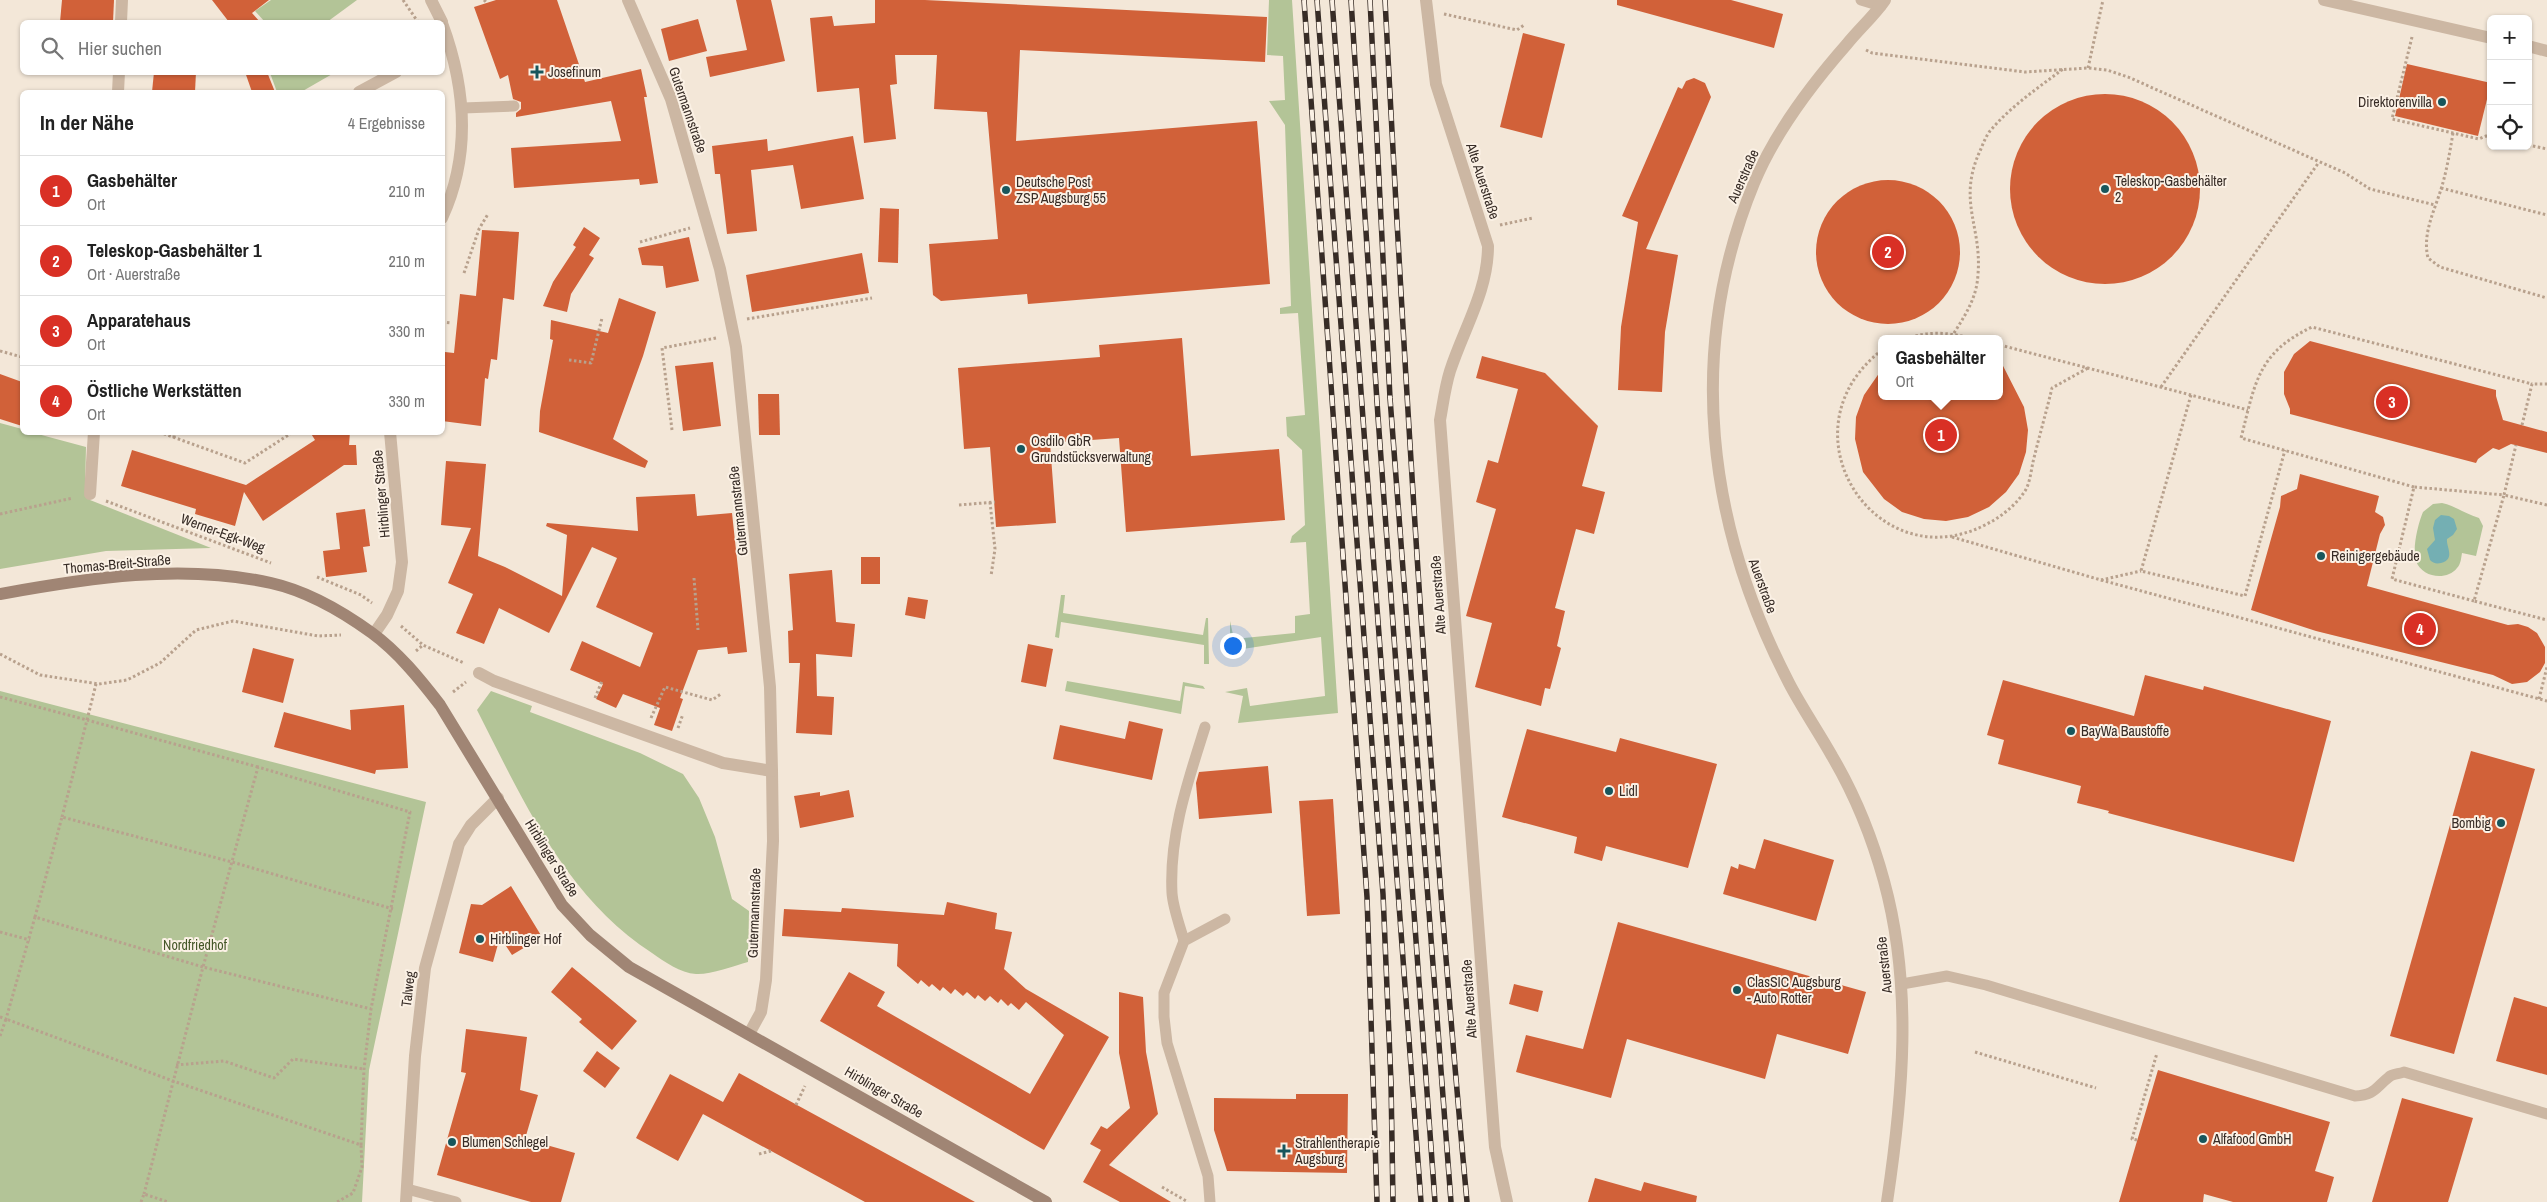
<!DOCTYPE html>
<html lang="de">
<meta charset="utf-8">
<style>
body{margin:0;font-family:"Archivo Narrow",sans-serif;background:#f6f6f6;color:#222}
.controls{position:absolute;right:15px;top:15px;display:grid;overflow:hidden;border-radius:8px;box-shadow:0 1px 4px #0004}
.controls button{width:45px;height:45px;display:grid;place-items:center;padding:0;border:0;border-bottom:1px solid #e0e0e0;background:#fff;color:#222;font:25px sans-serif}
.you{position:absolute;left:1232px;top:645px;width:18px;height:18px;margin:-12px;border:4px solid #fff;border-radius:50%;background:#1a73e8;box-shadow:0 0 0 8px #1a73e833}
.badge{display:grid;place-items:center;width:32px;height:32px;border-radius:50%;background:#d93025;color:#fff;font-size:16px;font-weight:700}
.pin{position:absolute;translate:-50% -50%;border:2px solid #fff;box-shadow:0 1px 5px #0006}
.popup{position:absolute;left:1878px;top:335px;width:125px;height:65px;box-sizing:border-box;display:grid;place-content:center;border-radius:8px;background:#fff;filter:drop-shadow(0 1px 4px #0005);font-size:16px;white-space:nowrap;color:#767676}
.popup b{font-size:19px;color:#222}
.popup::after{content:'';position:absolute;left:50%;top:100%;margin-left:-10px;border:10px solid transparent;border-top-color:#fff}
.list{margin:0;padding:0;list-style:none}
h2{display:flex;justify-content:space-between;align-items:center;height:65px;margin:0;padding:0 20px;font-size:21px}
h2 small{font-size:16px;font-weight:400;color:#767676}
.list li{display:grid;grid-template-columns:32px 1fr auto;gap:15px;align-items:center;box-sizing:border-box;height:70px;padding:0 20px;border-top:1px solid #e0e0e0}
.list b{display:block;font-size:19px;white-space:nowrap}
.list p{margin:0;font-size:16px;white-space:nowrap;color:#767676}
.list em{font-size:16px;font-style:normal;color:#767676}
.icon{flex:none;width:28px;height:28px;fill:none;stroke:currentColor;stroke-width:2;stroke-linecap:round;stroke-linejoin:round}
.map{position:relative;flex:none;width:2547px;height:1202px;overflow:hidden}
.search{position:absolute;background:#fff;box-shadow:0 1px 4px #0004;left:20px;top:20px;width:425px;height:55px;display:flex;align-items:center;gap:12px;box-sizing:border-box;padding:0 18px;border-radius:8px;color:#767676;font-size:19px}
.panel{position:absolute;background:#fff;box-shadow:0 1px 4px #0004;left:20px;top:90px;width:425px;height:345px;border-radius:8px}
.map>svg:first-child{display:block}
.green{fill:#b3c497}
.water{fill:#74afb3}
.building{fill:#d16139}
.lines{fill:none;stroke-linecap:round;stroke-linejoin:round}
.path{stroke:#b8a18d;stroke-width:3;stroke-dasharray:2.5 2.5;stroke-linecap:butt}
.lane{stroke:#ccb7a3;stroke-width:11}
.street{stroke:#ccb7a3;stroke-width:12}
.secondary{stroke:#a08574;stroke-width:12}
.rail-casing{stroke:#372c26;stroke-width:5.5}
.rail{stroke:#fbf1e5;stroke-width:4;stroke-dasharray:11;stroke-linecap:butt}
.poi-dot{fill:#18565c;stroke:#fbf1e5;stroke-width:2}
.labels{text-anchor:middle;dominant-baseline:central;stroke-width:4;stroke-linejoin:round;paint-order:stroke}
.poi-label{font-size:14px;fill:#372c26;stroke:#fbf1e5;text-anchor:start}
.street-label{font-size:14px;fill:#372c26;stroke:#fbf1e5}
.park-label{font-size:14px;fill:#445727;stroke:#fbf1e5}
</style>
<div class="map">
<svg width="2547" height="1202" viewBox="0 0 2547 1202">
<rect width="100%" height="100%" fill="#f3e7d8"/>
<g class="green">
<polygon points="271,0 357,0 327,22 265,22 255,11"/>
<polygon points="1269,0 1292,0 1338,713 1238,723 1243,696 1225,692 1247,688 1250,706 1325,696 1321,637 1230,651 1230,621 1234,639 1295,633 1295,616 1310,614 1306,542 1290,543 1292,536 1305,525 1302,450 1287,436 1286,417 1305,415 1298,313 1280,314 1280,308 1291,306 1285,125 1269,101 1285,100 1283,56 1267,55"/>
<polygon points="270,73 334,73 301,92 277,92"/>
<polygon points="0,423 22,429 22,432 34,433 86,447 85,488 90,500 211,548 106,551 0,569"/>
<path d="M2442,503C2456,506 2465,514 2479,518L2483,526L2476,556L2462,553C2461,558 2461,564 2457,568C2447,581 2422,578 2416,561C2412,548 2418,524 2423,512L2433,504Z"/>
<polygon points="1061,595 1065,595 1063,613 1203,635 1206,618 1208,618 1209,664 1204,664 1204,645 1061,622 1059,638 1055,637"/>
<polygon points="1067,681 1180,701 1183,682 1203,686 1205,689 1185,686 1181,714 1065,691"/>
<polygon points="0,691 426,802 369,1070 362,1202 0,1202"/>
<path d="M491,691L532,706L530,712L640,753L683,774L699,798L715,837L732,899L749,911L748,962C734,966 709,975 696,974C680,973 665,962 652,953C565,896 523,800 477,710Z"/>
</g>
<path class="water" d="M2441,515L2449,516L2454,519L2457,529L2453,535L2447,539C2446,547 2456,559 2441,563C2436,564 2433,563 2430,560L2427,549L2435,540L2433,528L2435,520Z"/>
<g class="building">
<polygon points="62,0 114,0 113,22 60,22"/>
<polygon points="212,0 269,0 252,13 260,22 229,22"/>
<polygon points="496,0 557,0 585,82 641,69 647,97 644,97 658,183 640,185 639,179 514,188 511,148 621,141 611,101 516,117 516,113 521,109 521,102 513,99 508,75 500,79 474,7"/>
<polygon points="736,0 771,0 785,61 710,77 706,57 747,50"/>
<polygon points="875,0 925,0 1267,17 1265,62 1020,50 1016,141 1257,121 1270,284 1028,304 1027,294 941,301 933,295 929,244 998,239 987,112 934,109 937,55 895,55 897,84 890,85 896,139 864,143 859,88 817,92 810,18 832,16 834,26 875,23"/>
<polygon points="1617,0 1731,0 1783,14 1774,48 1617,5"/>
<polygon points="698,19 707,51 669,61 661,29"/>
<polygon points="1523,33 1565,44 1542,138 1500,127"/>
<polygon points="2407,64 2491,83 2478,136 2395,116"/>
<polygon points="154,72 196,72 195,92 152,92"/>
<polygon points="245,72 267,72 275,92 252,92"/>
<polygon points="1694,78 1705,83 1711,97 1646,249 1678,255 1665,332 1662,392 1618,390 1621,327 1638,222 1622,216 1678,87 1682,89 1686,81"/>
<circle cx="2105" cy="189" r="95"/>
<polygon points="853,136 864,199 801,209 793,165 751,170 757,231 727,234 720,174 715,174 712,146 767,139 768,151"/>
<circle cx="1888" cy="252" r="72"/>
<polygon points="880,208 899,209 898,263 878,262"/>
<polygon points="584,227 600,238 589,255 594,258 571,294 567,312 543,306 553,282 576,247 573,245"/>
<polygon points="482,230 519,232 514,300 503,298 497,360 491,359 488,379 485,378 481,426 442,421 442,371 445,352 454,353 460,294 476,296"/>
<polygon points="689,237 699,281 666,288 663,266 642,265 638,248"/>
<polygon points="862,253 869,293 752,312 746,275"/>
<polygon points="619,298 656,312 643,356 613,439 648,461 645,468 539,432 540,411 553,340 550,339 551,320 608,333"/>
<polygon points="1182,338 1191,456 1279,449 1285,520 1126,532 1119,438 1050,443 1056,523 996,527 990,447 964,449 958,368 1100,357 1099,345"/>
<polygon points="2310,341 2496,390 2496,396 2503,420 2547,432 2547,453 2511,444 2499,450 2493,448 2478,459 2476,463 2290,414 2290,409 2284,394 2284,372 2294,354"/>
<polygon points="1482,356 1545,373 1598,426 1582,486 1605,492 1594,534 1576,529 1555,608 1565,611 1557,646 1561,648 1550,689 1545,688 1541,706 1475,687 1492,623 1466,616 1496,509 1476,502 1488,460 1498,463 1518,389 1476,378"/>
<polygon points="2000,360 2024,407 2028,430 2026,452 2019,474 2006,492 1989,507 1968,517 1946,521 1924,519 1902,512 1884,499 1863,472 1855,439 1856,417 1864,395 1882,369 1882,396 2000,396"/>
<polygon points="713,362 721,426 683,431 675,366"/>
<polygon points="0,374 22,382 22,426 0,419"/>
<polygon points="758,394 779,394 780,435 759,435"/>
<polygon points="310,432 350,432 349,445 356,445 357,465 344,465 263,521 244,492 235,526 195,514 196,509 121,486 132,450 246,485 315,440"/>
<polygon points="446,461 486,464 478,556 505,567 562,596 567,535 546,526 547,523 638,531 636,497 695,494 697,516 732,513 747,652 728,654 727,647 698,650 680,698 683,699 672,731 654,725 660,708 623,694 616,708 596,699 603,684 570,670 582,641 640,667 653,633 596,607 617,558 592,547 549,633 499,608 484,644 456,633 473,594 448,583 471,528 441,525"/>
<polygon points="2300,474 2379,496 2375,512 2383,517 2385,525 2380,534 2367,586 2508,625 2518,624 2528,627 2537,633 2545,647 2545,663 2540,672 2527,682 2512,684 2493,675 2316,631 2251,610 2280,507 2281,496 2297,489"/>
<polygon points="365,509 370,546 363,547 367,572 326,577 323,551 340,549 336,513"/>
<rect x="861" y="557" width="19" height="27"/>
<polygon points="832,570 836,622 855,624 852,657 816,654 817,696 834,697 832,735 796,733 800,663 789,663 788,631 793,630 789,574"/>
<polygon points="908,597 928,600 925,619 905,615"/>
<polygon points="1028,644 1053,649 1046,687 1021,682"/>
<polygon points="253,648 294,659 283,703 242,692"/>
<polygon points="2145,675 2203,690 2204,686 2331,721 2294,862 2108,813 2109,811 2077,803 2081,786 1998,764 2004,740 1987,735 2003,680 2134,716"/>
<polygon points="404,705 408,768 376,770 375,774 274,747 284,712 351,730 350,710"/>
<polygon points="1129,721 1163,729 1152,780 1053,759 1060,725 1125,739"/>
<polygon points="1527,729 1616,752 1620,738 1717,764 1688,868 1606,846 1602,861 1574,853 1577,837 1502,817"/>
<polygon points="2471,751 2535,769 2454,1054 2390,1036"/>
<polygon points="1268,766 1272,813 1199,819 1196,783 1199,772"/>
<polygon points="849,790 854,817 800,828 794,796 820,792 820,796"/>
<polygon points="1333,799 1340,914 1307,916 1299,801"/>
<polygon points="1764,839 1834,860 1816,921 1723,894 1731,866 1738,869 1739,864 1755,869"/>
<polygon points="511,886 542,937 512,955 500,937 493,962 459,953 471,904 482,905"/>
<polygon points="947,902 997,913 995,929 1012,932 1004,969 1026,989 1109,1037 1044,1150 820,1021 849,972 885,992 877,1006 1030,1094 1064,1035 1026,1002 1019,1010 1011,1003 1008,1006 1001,999 998,1003 990,996 985,1001 978,995 975,999 967,992 963,996 955,989 951,994 943,987 940,991 932,984 929,987 921,980 918,984 897,966 898,944 782,936 784,909 841,912 842,908 944,915"/>
<polygon points="1618,922 1866,992 1848,1054 1777,1034 1765,1079 1627,1039 1611,1098 1516,1072 1526,1035 1583,1049"/>
<polygon points="572,967 637,1021 612,1050 579,1022 582,1019 551,992"/>
<polygon points="1514,984 1543,991 1538,1012 1509,1004"/>
<polygon points="1119,992 1143,997 1146,1052 1158,1114 1109,1165 1171,1202 1120,1202 1083,1182 1101,1150 1090,1144 1101,1126 1107,1129 1130,1108 1119,1053"/>
<polygon points="2514,997 2547,1007 2547,1075 2496,1061"/>
<polygon points="466,1029 527,1037 520,1090 538,1095 525,1139 575,1153 561,1202 531,1202 437,1175 466,1073 461,1072"/>
<polygon points="597,1051 620,1068 605,1088 583,1071"/>
<polygon points="2158,1070 2330,1122 2315,1171 2334,1177 2327,1202 2233,1202 2204,1194 2203,1202 2119,1202"/>
<polygon points="739,1073 808,1111 975,1202 865,1202 703,1114 678,1161 636,1138 670,1074 723,1102"/>
<polygon points="1296,1094 1348,1094 1347,1173 1227,1171 1214,1130 1214,1098 1296,1099"/>
<polygon points="2402,1098 2473,1118 2448,1202 2372,1202"/>
<polygon points="1595,1178 1641,1191 1644,1182 1697,1196 1696,1202 1588,1202"/>
</g>
<g class="lines">
<g class="path">
<polyline points="403,0 418,22"/>
<polyline points="484,0 487,3"/>
<polyline points="1444,14 1517,30 1524,25"/>
<polyline points="2412,37 2392,119 2479,139 2486,136 2491,137"/>
<polyline points="1866,50 1872,53 2025,72 2088,68 2107,70 2128,77 2345,173 2370,189 2435,205"/>
<polyline points="2088,68 2103,0"/>
<polyline points="149,72 149,73"/>
<path d="M2453,133C2450,151 2447,169 2442,186C2435,210 2422,233 2428,258L2440,267L2547,298"/>
<polyline points="2528,145 2547,149"/>
<polyline points="2441,188 2547,215"/>
<polyline points="1500,225 1533,218"/>
<polyline points="640,242 690,228"/>
<polyline points="464,273 479,229 488,214"/>
<polyline points="747,319 872,298"/>
<polyline points="442,322 451,323"/>
<path d="M1954,333C1966,314 1977,297 1978,274C1982,226 1957,201 1980,151C1983,144 1986,136 1990,131C2011,106 2038,88 2063,69"/>
<path d="M1906,339C1929,330 1952,333 1975,339"/>
<polyline points="2000,345 2248,410"/>
<path d="M1882,350C1778,430 1875,581 1985,525C2001,517 2015,506 2025,491C2030,483 2031,471 2033,462C2039,437 2046,413 2052,388L2088,368"/>
<polyline points="0,351 22,357"/>
<polyline points="569,360 591,363 602,318"/>
<polyline points="2161,387 2319,162"/>
<polyline points="2191,395 2141,571 2245,596 2285,450"/>
<polyline points="2522,425 2532,384 2547,384"/>
<polyline points="672,430 662,348 716,338"/>
<polyline points="159,432 245,463 293,432"/>
<polyline points="174,438 174,432"/>
<path d="M2414,487L2241,438C2255,384 2257,353 2312,327L2532,384"/>
<polyline points="106,501 271,563"/>
<polyline points="990,502 995,549 991,576"/>
<polyline points="959,505 995,502"/>
<polyline points="2547,505 2504,495 2474,601 2547,620"/>
<polyline points="0,514 73,498"/>
<polyline points="1952,537 2101,580 2141,571"/>
<polyline points="317,577 361,595 372,603"/>
<polyline points="694,578 698,630"/>
<polyline points="2101,580 2547,701"/>
<polyline points="2474,601 2392,579 2414,487 2504,495 2516,445"/>
<polyline points="401,626 423,645"/>
<polyline points="416,651 423,645 464,663"/>
<polyline points="0,654 40,675 99,684 127,680 160,663 196,630 233,621 318,636 341,635"/>
<polyline points="453,692 466,682"/>
<polyline points="0,697 87,720 96,684"/>
<polyline points="595,698 602,681"/>
<polyline points="2539,699 2547,667"/>
<polyline points="651,718 665,687 712,700 721,694"/>
<polyline points="678,728 683,714"/>
<polyline points="62,817 87,720 258,767"/>
<polyline points="35,917 62,817 232,862 393,909"/>
<polyline points="0,932 30,940"/>
<polyline points="0,1017 6,1019 35,917 203,967 144,1194"/>
<polyline points="0,1036 6,1019 173,1081 361,1145 362,1167 353,1193 337,1202"/>
<polyline points="1975,1052 2096,1088"/>
<polyline points="176,1065 224,1061 274,1078 293,1059 364,1069"/>
<polyline points="796,1105 805,1086"/>
<polyline points="2137,1140 2132,1139 2157,1053"/>
<polyline points="361,1145 364,1069 371,1009 410,812 258,767 203,967 371,1009"/>
<polyline points="759,1154 771,1151"/>
<polyline points="1162,1187 1188,1202"/>
<polyline points="141,1202 144,1194 168,1202"/>
</g>
<g class="lane">
<polyline points="1861,0 1881,6"/>
<polyline points="463,108 514,106"/>
<path d="M1184,941C1180,926 1173,908 1172,893C1169,835 1188,781 1205,727"/>
<path d="M1902,984L1947,976L1986,985L2355,1096C2375,1095 2375,1088 2389,1077C2392,1074 2399,1074 2404,1072L2547,1114"/>
<polyline points="407,1189 456,1202"/>
<polyline points="1210,1202 1208,1176 1167,1043 1164,1017 1164,993 1184,941 1225,919"/>
</g>
<g class="street">
<polyline points="431,0 442,22"/>
<polyline points="628,0 671,99 720,269 736,347 770,687 772,771 773,841 766,980 761,1012 749,1034"/>
<path d="M1426,0L1436,84L1488,246C1488,291 1464,328 1450,371C1445,387 1443,404 1440,420L1495,1147L1507,1202"/>
<path d="M1885,0C1874,16 1859,29 1847,44C1811,85 1775,132 1754,183C1685,351 1707,525 1789,683C1802,708 1818,731 1832,756C1855,795 1872,837 1884,881C1913,987 1903,1095 1887,1202"/>
<polyline points="2324,0 2491,38"/>
<polyline points="121,22 122,0"/>
<path d="M442,23C466,88 471,155 442,218"/>
<polyline points="2528,46 2547,51"/>
<polyline points="118,92 119,72"/>
<polyline points="359,92 396,72"/>
<polyline points="90,494 94,432"/>
<polyline points="374,634 387,615 398,591 402,562 390,432"/>
<polyline points="479,673 494,681 723,763 772,771"/>
<polyline points="406,1202 415,1056 425,968 459,844 471,825 498,798"/>
</g>
<path class="secondary" d="M0,594C88,578 182,563 271,583C307,591 343,612 372,633C398,652 420,679 440,705L562,905L590,935L629,967L1046,1202"/>
<defs>
<g id="rail">
<polyline points="1304,0 1367,897 1377,1202"/>
<polyline points="1317,0 1383,894 1391,1082 1393,1202"/>
<polyline points="1332,0 1421,1202"/>
<polyline points="1351,0 1378,417 1435,1202"/>
<polyline points="1370,0 1390,398 1451,1202"/>
<path d="M1385,0C1406,401 1430,802 1467,1202"/>
</g>
</defs>
<use href="#rail" class="rail-casing"/>
<use href="#rail" class="rail"/>
</g>
<g class="poi-dot">
<path d="M534.5 64.5h5v5h5v5h-5v5h-5v-5h-5v-5h5z"/>
<circle cx="2442" cy="102" r="5"/>
<circle cx="2105" cy="189" r="5"/>
<circle cx="1006" cy="190" r="5"/>
<circle cx="1021" cy="449" r="5"/>
<circle cx="2321" cy="556" r="5"/>
<circle cx="2071" cy="731" r="5"/>
<circle cx="1609" cy="791" r="5"/>
<circle cx="2501" cy="823" r="5"/>
<circle cx="480" cy="939" r="5"/>
<circle cx="1737" cy="990" r="5"/>
<circle cx="2203" cy="1139" r="5"/>
<circle cx="452" cy="1142" r="5"/>
<path d="M1281.5 1143.5h5v5h5v5h-5v5h-5v-5h-5v-5h5z"/>
</g>
<g class="labels">
<g class="poi-label">
<text x="548" y="72">Josefinum</text>
<text x="2432" y="102" text-anchor="end">Direktorenvilla</text>
<text x="2115" y="181">Teleskop-Gasbehälter<tspan x="2115" dy="16">2</tspan></text>
<text x="1016" y="182">Deutsche Post<tspan x="1016" dy="16">ZSP Augsburg 55</tspan></text>
<text x="1031" y="441">Osdilo GbR<tspan x="1031" dy="16">Grundstücksverwaltung</tspan></text>
<text x="2331" y="556">Reinigergebäude</text>
<text x="2081" y="731">BayWa Baustoffe</text>
<text x="1619" y="791">Lidl</text>
<text x="2491" y="823" text-anchor="end">Bombig</text>
<text x="490" y="939">Hirblinger Hof</text>
<text x="1747" y="982">ClasSIC Augsburg<tspan x="1747" dy="16">- Auto Rotter</tspan></text>
<text x="2213" y="1139">Alfafood GmbH</text>
<text x="462" y="1142">Blumen Schlegel</text>
<text x="1295" y="1143">Strahlentherapie<tspan x="1295" dy="16">Augsburg</tspan></text>
</g>
<g class="street-label">
<text transform="translate(688 110) rotate(71)">Gutermannstraße</text>
<text transform="translate(1743 176) rotate(-66)">Auerstraße</text>
<text transform="translate(1483 181) rotate(72)">Alte Auerstraße</text>
<text transform="translate(381 494) rotate(-95)">Hirblinger Straße</text>
<text transform="translate(738 511) rotate(-96)">Gutermannstraße</text>
<text transform="translate(223 533) rotate(20)">Werner-Egk-Weg</text>
<text transform="translate(117 564) rotate(-5)">Thomas-Breit-Straße</text>
<text transform="translate(1763 586) rotate(70)">Auerstraße</text>
<text transform="translate(1438 595) rotate(-94)">Alte Auerstraße</text>
<text transform="translate(552 858) rotate(58)">Hirblinger Straße</text>
<text transform="translate(754 913) rotate(-88)">Gutermannstraße</text>
<text transform="translate(1884 965) rotate(-96)">Auerstraße</text>
<text transform="translate(408 989) rotate(-83)">Talweg</text>
<text transform="translate(1469 999) rotate(-94)">Alte Auerstraße</text>
<text transform="translate(884 1092) rotate(30)">Hirblinger Straße</text>
</g>
<g class="park-label">
<text x="195" y="945">Nordfriedhof</text>
</g>
</g>
</svg>
<div class="controls">
<button>+</button>
<button>−</button>
<button><svg class="icon" aria-label="locate" viewBox="0 0 24 24"><circle cx="12" cy="12" r="6"/><path d="M12 2v4M12 18v4M2 12h4M18 12h4"/></svg></button>
</div>
<div class="you"></div>
<div class="pin badge" style="left:1941px;top:435px">1</div>
<div class="popup"><b>Gasbehälter</b>Ort</div>
<div class="pin badge" style="left:1888px;top:252px">2</div>
<div class="pin badge" style="left:2392px;top:402px">3</div>
<div class="pin badge" style="left:2420px;top:629px">4</div>
<div class="search"><svg class="icon" aria-label="search" viewBox="0 0 24 24"><circle cx="10" cy="10" r="6"/><path d="M15 15l6 6"/></svg>Hier suchen</div>
<section class="panel">
<h2>In der Nähe<small>4 Ergebnisse</small></h2>
<ul class="list">
<li><span class="badge">1</span><div><b>Gasbehälter</b><p>Ort</p></div><em>210 m</em></li>
<li><span class="badge">2</span><div><b>Teleskop-Gasbehälter 1</b><p>Ort · Auerstraße</p></div><em>210 m</em></li>
<li><span class="badge">3</span><div><b>Apparatehaus</b><p>Ort</p></div><em>330 m</em></li>
<li><span class="badge">4</span><div><b>Östliche Werkstätten</b><p>Ort</p></div><em>330 m</em></li>
</ul>
</section>
</div>
